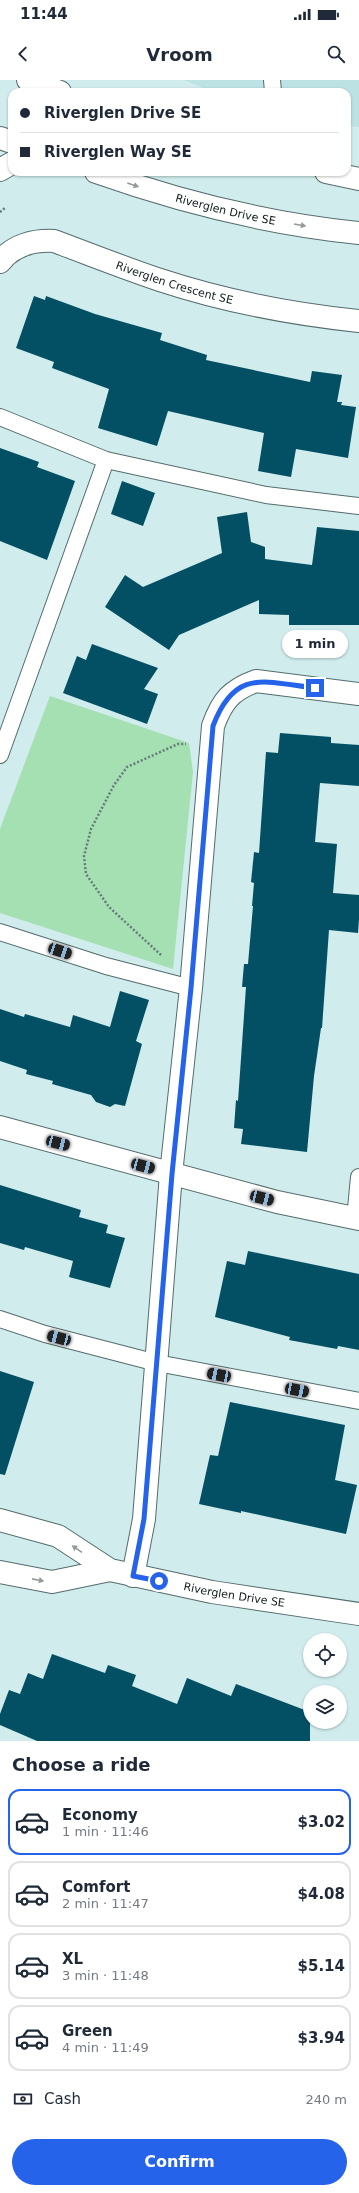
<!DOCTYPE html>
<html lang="en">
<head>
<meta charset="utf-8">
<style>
  body { margin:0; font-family:"DejaVu Sans",sans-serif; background:#f6f6f7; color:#1f2937; height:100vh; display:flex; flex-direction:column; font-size:15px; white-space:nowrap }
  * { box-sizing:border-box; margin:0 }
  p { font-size:13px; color:#747a83 }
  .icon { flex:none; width:22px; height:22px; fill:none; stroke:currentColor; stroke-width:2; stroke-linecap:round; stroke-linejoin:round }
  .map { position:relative; height:1661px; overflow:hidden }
  .drawer { display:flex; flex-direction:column; background:#fff; flex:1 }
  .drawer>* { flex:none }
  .hud { position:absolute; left:8px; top:8px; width:343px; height:88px; border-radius:12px; box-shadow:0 1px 3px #0004; display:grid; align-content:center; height:88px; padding:0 12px; background:#fff }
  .buttons { position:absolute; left:303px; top:1553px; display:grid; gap:8px }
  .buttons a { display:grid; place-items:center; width:44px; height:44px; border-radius:50%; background:#fff; box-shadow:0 1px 3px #0004; font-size:20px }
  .end { position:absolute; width:18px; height:18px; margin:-9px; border:5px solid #2563eb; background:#fff; box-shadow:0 0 0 2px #fff }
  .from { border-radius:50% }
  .bubble { position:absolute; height:28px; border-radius:14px; background:#fff; box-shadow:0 1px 3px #0004; font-size:13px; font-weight:700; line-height:28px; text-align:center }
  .car { position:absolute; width:12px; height:24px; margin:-12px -6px; border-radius:5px; box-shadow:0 0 3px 1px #0007; background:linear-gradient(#222 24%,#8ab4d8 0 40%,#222 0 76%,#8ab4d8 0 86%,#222 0) }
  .hud b { display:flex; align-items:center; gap:14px; height:38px; font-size:15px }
  .hud b+b { border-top:1px solid #e0e1e3 }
  .hud i { width:10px; height:10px; background:#1f2937 }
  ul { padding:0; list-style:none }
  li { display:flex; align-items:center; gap:12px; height:66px; margin:0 8px 6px; padding:0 4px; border:2px solid #e0e1e3; border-radius:12px }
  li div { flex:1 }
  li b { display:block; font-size:15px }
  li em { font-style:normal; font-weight:700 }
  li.active { border-color:#2563eb }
  li>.icon { width:36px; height:36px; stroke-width:1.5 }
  h2 { padding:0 12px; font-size:18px; line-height:48px }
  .pay { display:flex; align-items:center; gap:10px; height:44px; padding:0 12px; font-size:15px }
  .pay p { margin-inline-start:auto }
  .action { display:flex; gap:8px; margin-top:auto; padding:8px 12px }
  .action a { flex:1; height:46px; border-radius:24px; background:#2563eb; color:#fff; font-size:16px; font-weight:700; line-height:46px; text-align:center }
  .status { display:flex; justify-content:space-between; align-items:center; height:28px; padding:0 20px; background:#fff; direction:ltr }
  .status svg { height:11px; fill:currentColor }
  header { display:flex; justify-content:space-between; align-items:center; height:52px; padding:0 12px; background:#fff; font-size:18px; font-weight:700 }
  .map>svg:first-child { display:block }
  .built { fill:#bde2e3 }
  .green { fill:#a4e0b2 }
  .building { fill:#035064 }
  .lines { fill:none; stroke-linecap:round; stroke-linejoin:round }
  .lane-casing { stroke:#546c6d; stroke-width:18 }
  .street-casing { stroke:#546c6d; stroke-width:24 }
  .secondary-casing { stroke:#546c6d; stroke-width:24 }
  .path { stroke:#687a7a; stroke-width:2.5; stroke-dasharray:2 2; stroke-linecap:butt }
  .lane { stroke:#fff; stroke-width:16 }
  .street { stroke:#fff; stroke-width:22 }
  .secondary { stroke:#fff; stroke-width:22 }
  .oneway { fill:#939898 }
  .route { stroke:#2563eb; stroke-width:5 }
  .labels { text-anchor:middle; stroke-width:4; stroke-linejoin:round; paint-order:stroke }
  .street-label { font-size:11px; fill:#101a1b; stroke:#d0ecec }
</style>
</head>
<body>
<div class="status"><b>11:44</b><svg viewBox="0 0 49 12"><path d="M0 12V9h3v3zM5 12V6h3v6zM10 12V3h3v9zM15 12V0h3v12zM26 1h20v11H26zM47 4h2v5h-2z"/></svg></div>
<header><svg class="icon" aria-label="back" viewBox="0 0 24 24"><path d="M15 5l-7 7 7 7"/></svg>Vroom<svg class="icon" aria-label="search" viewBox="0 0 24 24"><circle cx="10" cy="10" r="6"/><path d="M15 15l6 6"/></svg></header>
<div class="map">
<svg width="359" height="1661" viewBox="0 0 359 1661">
  <rect width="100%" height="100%" fill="#d0ecec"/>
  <polygon class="built" points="184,0 359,0 359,47 347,46 347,12 214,12"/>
  <polygon class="green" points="50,616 189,663 193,692 173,889 0,833 0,749"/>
  <g class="building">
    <polygon points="34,216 45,220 46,216 95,234 162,253 160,260 207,275 206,280 310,302 312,291 342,295 337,322 342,322 341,325 356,327 348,378 296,369 291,397 258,391 264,353 168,331 157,366 98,348 109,309 52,288 54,282 16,268"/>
    <polygon points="0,368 39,382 37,387 75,401 47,480 0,461"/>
    <polygon points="122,401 155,413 143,446 111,434"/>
    <polygon points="247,432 251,462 265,467 265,479 312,485 317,447 359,451 359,545 289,545 289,535 259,534 259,520 179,555 169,570 105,527 125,495 143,507 222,473 217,437"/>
    <polygon points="92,564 158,588 144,609 158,614 147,644 63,613 77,576 86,580"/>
    <polygon points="280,653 331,657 331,663 359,665 359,706 320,703 315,762 337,764 333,813 359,815 359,839 358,853 329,850 322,948 321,948 314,996 307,1072 241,1064 243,1049 234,1048 236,1020 238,1021 246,907 242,907 244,884 248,884 253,826 252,826 254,803 251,802 254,772 259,773 266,672 278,673"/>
    <polygon points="120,911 149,920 136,961 142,964 125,1026 115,1024 110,1027 96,1022 91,1015 52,1004 53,1001 26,994 27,990 0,981 0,929 24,937 25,934 70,947 73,935 110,947"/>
    <polygon points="0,1105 81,1130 79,1137 108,1145 106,1153 125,1158 110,1208 69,1197 73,1181 25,1167 24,1170 0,1163"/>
    <polygon points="248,1171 359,1194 359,1270 338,1266 337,1269 289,1260 290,1257 215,1237 227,1181 245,1185"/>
    <polygon points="0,1291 34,1302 5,1395 0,1394"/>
    <polygon points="230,1322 345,1345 335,1400 357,1405 346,1454 241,1431 241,1433 199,1424 210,1375 218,1376"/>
    <polygon points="52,1574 105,1593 108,1585 136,1595 132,1606 177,1624 187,1598 231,1616 236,1604 310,1632 310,1661 37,1661 0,1645 0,1634 9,1610 20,1614 28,1593 43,1599"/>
  </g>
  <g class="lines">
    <g class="lane-casing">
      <g id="lane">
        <polyline points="272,0 273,12"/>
        <polyline points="0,337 106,380 266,415 359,426"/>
        <polyline points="0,675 106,380"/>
        <polyline points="0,852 106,886 191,908"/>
        <polyline points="355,1139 359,1097"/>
        <polyline points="0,1239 45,1254 157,1283 359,1321"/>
      </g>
    </g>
    <g class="street-casing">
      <g id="street">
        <path id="s1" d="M0,182C13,165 34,160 54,161C89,174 124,188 160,200C224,221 292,234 359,241"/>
        <polyline points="0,1047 277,1122 359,1139"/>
        <path d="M133,1496L144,1439L171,1094L191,908L213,646C222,621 231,610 256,601L359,614"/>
      </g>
    </g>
    <g class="secondary-casing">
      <g id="secondary">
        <polyline points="28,0 60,12"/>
        <polyline points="0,58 12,62"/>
        <polyline points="0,90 12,83"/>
        <path id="s2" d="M96,92C181,122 269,144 359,153"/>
        <polyline points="326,92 359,99"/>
        <path id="s3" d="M0,1440L58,1456L110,1490L212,1512L359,1534"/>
        <polyline points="0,1492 52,1502 110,1490"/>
      </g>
    </g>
    <g class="path">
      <polyline points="0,132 6,127"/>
      <polyline points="161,875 109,827 86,794 84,776 91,749 114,705 127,687 178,664 186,664"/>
    </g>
    <use href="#lane" class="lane"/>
    <use href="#street" class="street"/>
    <use href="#secondary" class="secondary"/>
  </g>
  <defs><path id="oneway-solid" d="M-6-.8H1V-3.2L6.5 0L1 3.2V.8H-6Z"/></defs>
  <g class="oneway">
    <use href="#oneway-solid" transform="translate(133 105) rotate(19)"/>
    <use href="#oneway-solid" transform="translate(300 145) rotate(10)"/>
    <use href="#oneway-solid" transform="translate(77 1469) rotate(-146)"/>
    <use href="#oneway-solid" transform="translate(38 1500) rotate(11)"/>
  </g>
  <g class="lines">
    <path class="route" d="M159,1501L133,1496L144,1439L172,1094L191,908L213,646C235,588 264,602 315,608"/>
  </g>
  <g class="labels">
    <g class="street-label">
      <text dy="4" stroke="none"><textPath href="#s2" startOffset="135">Riverglen Drive SE</textPath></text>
      <text dy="4" stroke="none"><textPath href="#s1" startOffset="188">Riverglen Crescent SE</textPath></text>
      <text dy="4" stroke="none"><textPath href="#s3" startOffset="249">Riverglen Drive SE</textPath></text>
    </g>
  </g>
</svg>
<div class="buttons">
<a><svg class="icon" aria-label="locate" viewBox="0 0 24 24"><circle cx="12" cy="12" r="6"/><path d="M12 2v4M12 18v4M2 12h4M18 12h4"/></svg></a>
<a><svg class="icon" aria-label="layers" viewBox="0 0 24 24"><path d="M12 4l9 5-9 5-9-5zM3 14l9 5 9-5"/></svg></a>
</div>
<i class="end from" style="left:159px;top:1501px"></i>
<i class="end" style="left:315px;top:608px"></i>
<div class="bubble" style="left:282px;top:550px;width:66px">1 min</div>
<i class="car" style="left:60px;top:871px;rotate:108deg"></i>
<i class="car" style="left:58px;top:1063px;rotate:105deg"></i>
<i class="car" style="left:143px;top:1086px;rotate:105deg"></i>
<i class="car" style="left:262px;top:1118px;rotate:104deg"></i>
<i class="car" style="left:59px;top:1258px;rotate:285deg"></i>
<i class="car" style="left:219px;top:1295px;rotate:281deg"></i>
<i class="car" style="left:297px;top:1310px;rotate:101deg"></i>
<div class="hud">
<b><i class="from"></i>Riverglen Drive SE</b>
<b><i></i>Riverglen Way SE</b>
</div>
</div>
<section class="drawer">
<h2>Choose a ride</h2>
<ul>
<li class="active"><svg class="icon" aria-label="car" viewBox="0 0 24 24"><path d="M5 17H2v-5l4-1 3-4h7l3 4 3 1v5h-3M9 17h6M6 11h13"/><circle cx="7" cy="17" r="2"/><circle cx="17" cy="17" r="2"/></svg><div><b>Economy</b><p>1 min · 11:46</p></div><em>$3.02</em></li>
<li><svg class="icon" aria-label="car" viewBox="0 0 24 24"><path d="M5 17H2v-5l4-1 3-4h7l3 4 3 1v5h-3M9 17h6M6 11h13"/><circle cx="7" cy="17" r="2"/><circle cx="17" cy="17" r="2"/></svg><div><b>Comfort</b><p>2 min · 11:47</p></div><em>$4.08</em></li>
<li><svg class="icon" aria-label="car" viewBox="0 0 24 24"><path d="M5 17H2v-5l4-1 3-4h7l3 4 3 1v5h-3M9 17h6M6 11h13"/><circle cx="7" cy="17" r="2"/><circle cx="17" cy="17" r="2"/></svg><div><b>XL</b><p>3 min · 11:48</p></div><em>$5.14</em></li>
<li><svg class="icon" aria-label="car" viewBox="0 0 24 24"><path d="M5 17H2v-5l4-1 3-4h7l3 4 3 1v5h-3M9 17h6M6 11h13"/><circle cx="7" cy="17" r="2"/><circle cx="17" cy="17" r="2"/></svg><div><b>Green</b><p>4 min · 11:49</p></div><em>$3.94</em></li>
</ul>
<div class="pay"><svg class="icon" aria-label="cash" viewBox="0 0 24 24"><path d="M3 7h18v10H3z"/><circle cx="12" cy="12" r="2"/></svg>Cash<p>240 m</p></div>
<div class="action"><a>Confirm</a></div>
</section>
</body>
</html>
